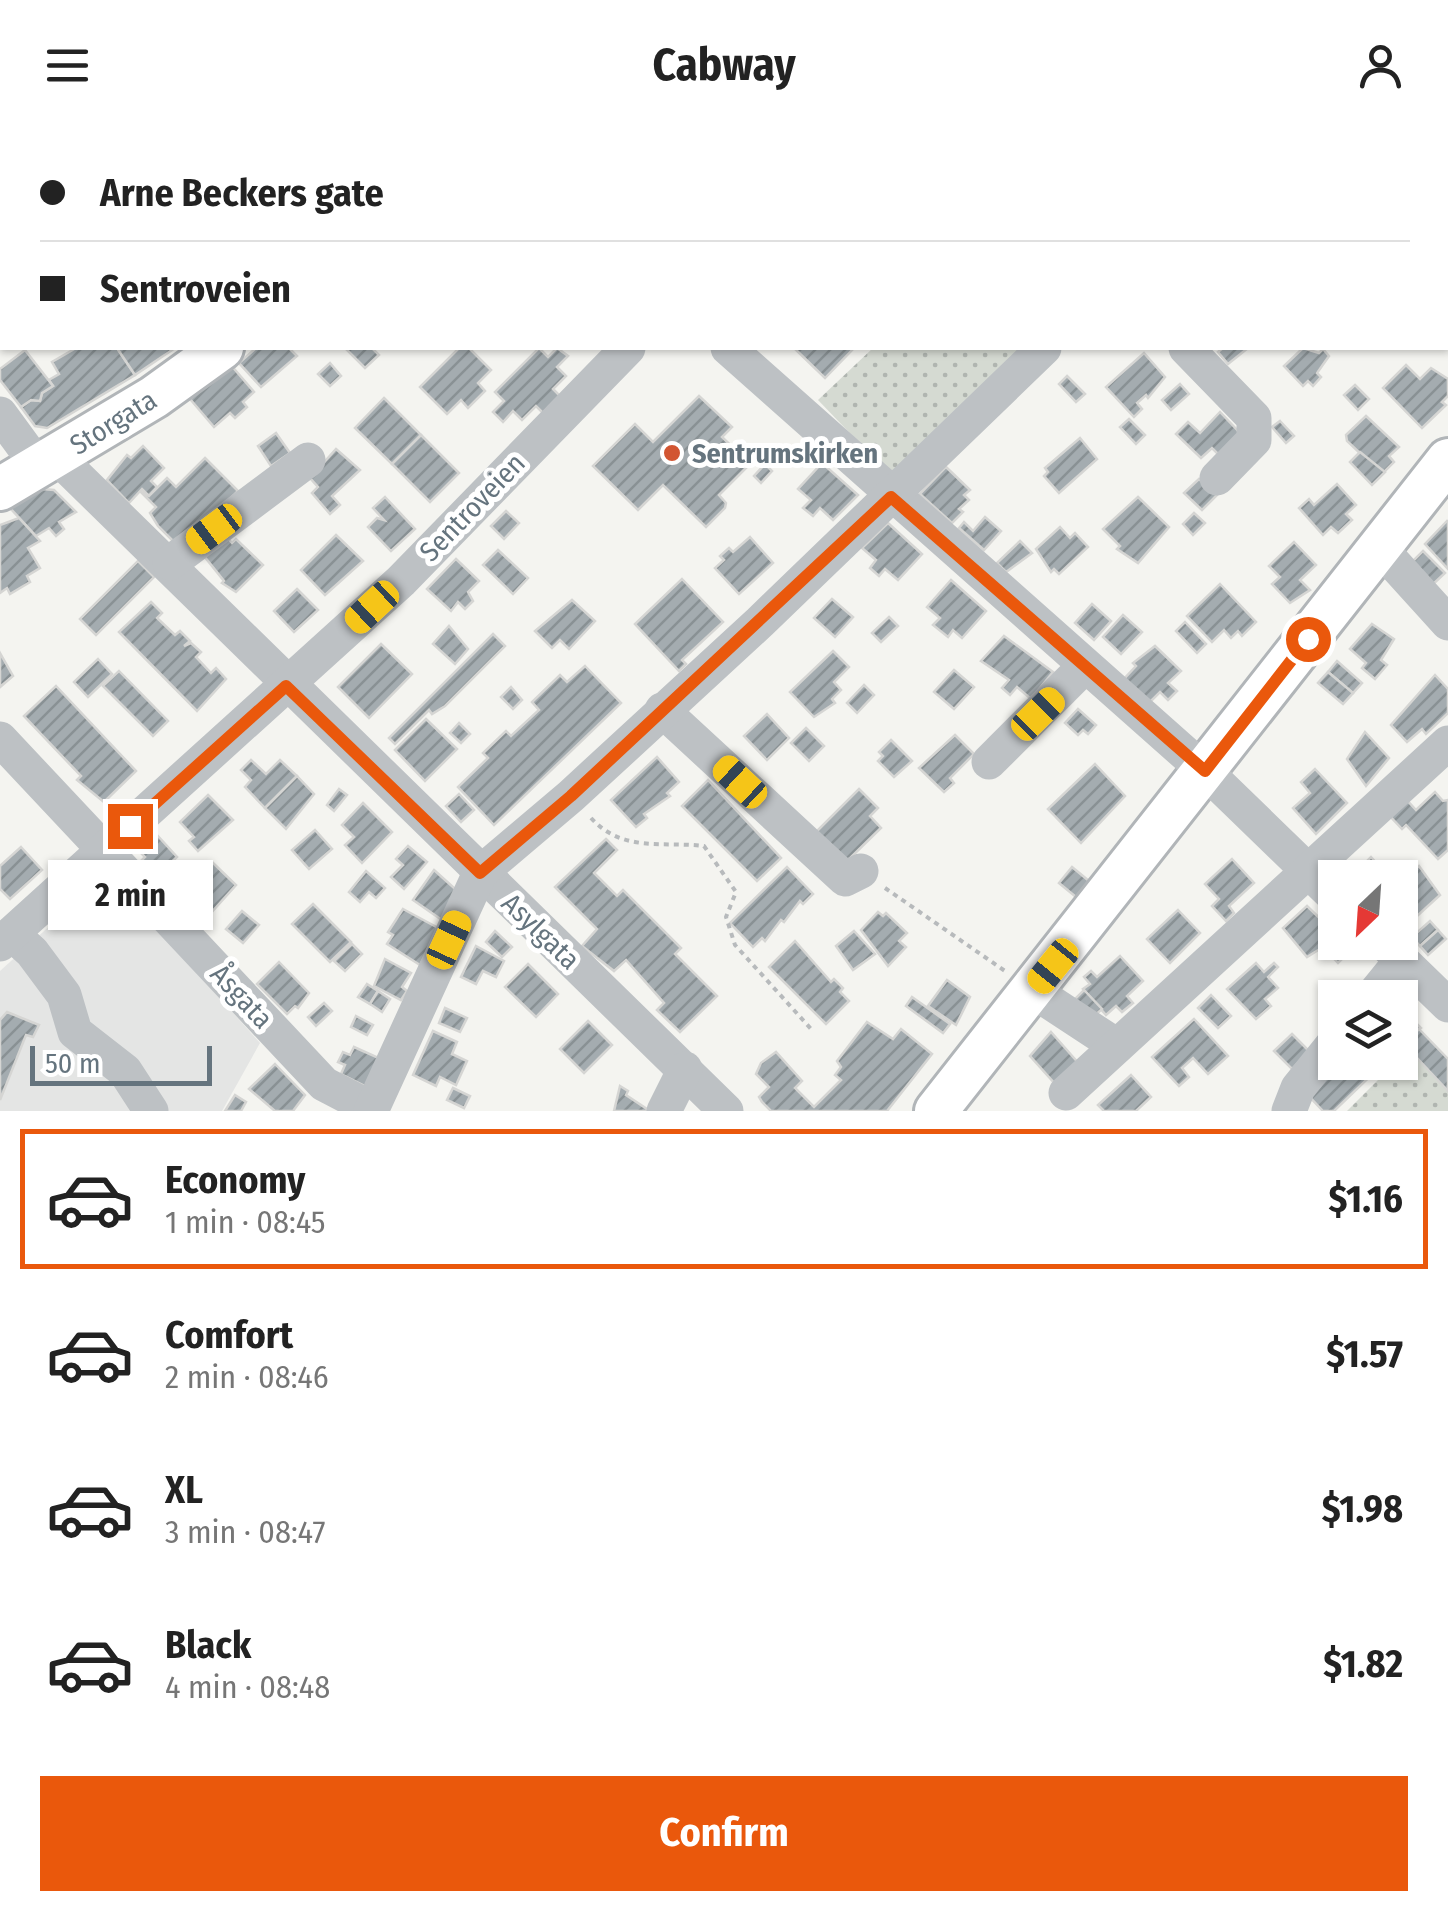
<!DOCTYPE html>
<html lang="en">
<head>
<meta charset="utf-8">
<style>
  body { margin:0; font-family:"Fira Sans Condensed",sans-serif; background:#f6f6f6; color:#222; height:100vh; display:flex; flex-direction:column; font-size:38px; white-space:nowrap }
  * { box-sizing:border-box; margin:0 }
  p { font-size:32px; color:#767676 }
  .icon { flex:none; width:55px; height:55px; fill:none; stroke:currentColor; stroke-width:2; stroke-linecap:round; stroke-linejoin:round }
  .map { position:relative; height:981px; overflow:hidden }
  .details { display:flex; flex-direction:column; background:#fff; flex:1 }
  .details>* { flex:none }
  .guide { position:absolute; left:0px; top:0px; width:1450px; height:220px; box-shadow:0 2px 8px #0004; display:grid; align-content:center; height:220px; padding:0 40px; background:#fff }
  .needle { width:65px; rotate:205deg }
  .controls { position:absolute; left:1318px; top:730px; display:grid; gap:20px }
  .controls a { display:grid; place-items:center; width:100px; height:100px; border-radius:0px; background:#fff; box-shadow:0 2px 8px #0004; font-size:50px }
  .scale { position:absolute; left:30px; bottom:25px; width:182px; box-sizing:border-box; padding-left:10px; border:5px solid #65747e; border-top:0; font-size:28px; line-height:35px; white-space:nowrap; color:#65747e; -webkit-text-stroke:8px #fff; paint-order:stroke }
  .end { position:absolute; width:45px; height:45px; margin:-22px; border:12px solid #ea580c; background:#fff; box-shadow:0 0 0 5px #fff }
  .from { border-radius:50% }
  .bubble { position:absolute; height:70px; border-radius:0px; background:#fff; box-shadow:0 2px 8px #0004; font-size:32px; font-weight:700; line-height:70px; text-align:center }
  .car { position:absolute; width:30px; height:60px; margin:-30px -15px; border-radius:12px; box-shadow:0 0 8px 2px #0007; background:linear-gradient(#f5c518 24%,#345 0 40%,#f5c518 0 76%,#345 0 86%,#f5c518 0) }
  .guide b { display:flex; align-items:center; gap:35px; height:95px; font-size:38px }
  .guide b+b { border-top:2px solid #e0e0e0 }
  .guide i { width:25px; height:25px; background:#222 }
  ul { padding:18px 0 0; list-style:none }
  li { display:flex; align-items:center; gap:30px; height:140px; margin:0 20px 15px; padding:0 20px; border:5px solid transparent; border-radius:0px }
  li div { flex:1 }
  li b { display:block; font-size:38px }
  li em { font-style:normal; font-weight:700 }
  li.current { border-color:#ea580c }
  li>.icon { width:90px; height:90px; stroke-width:1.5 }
  .action { display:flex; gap:20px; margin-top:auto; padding:20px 40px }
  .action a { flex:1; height:115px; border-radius:0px; background:#ea580c; color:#fff; font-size:40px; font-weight:700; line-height:115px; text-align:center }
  header { display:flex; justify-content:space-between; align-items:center; height:130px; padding:0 40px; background:#fff; font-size:45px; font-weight:700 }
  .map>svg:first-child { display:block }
  .built { fill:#e4e5e4 }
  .grass { fill:url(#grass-dots) }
  .building { fill:url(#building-hatch); stroke:#d5d5d3; stroke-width:2.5 }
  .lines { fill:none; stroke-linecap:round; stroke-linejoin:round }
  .major-casing { stroke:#b1b5b8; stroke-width:48 }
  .path { stroke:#b7babc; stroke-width:4; stroke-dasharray:5 5; stroke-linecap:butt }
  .minor { stroke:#bdc1c4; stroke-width:35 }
  .major { stroke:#fff; stroke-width:42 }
  .route { stroke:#ea580c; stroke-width:12 }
  .poi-dot { fill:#d25532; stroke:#fff; stroke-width:4 }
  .labels { text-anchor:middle; stroke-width:10; stroke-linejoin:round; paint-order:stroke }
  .street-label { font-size:28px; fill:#65747e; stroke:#fff }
  .poi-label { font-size:28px; font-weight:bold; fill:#65747e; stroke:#fff; text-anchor:start }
</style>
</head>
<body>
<header><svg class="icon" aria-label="menu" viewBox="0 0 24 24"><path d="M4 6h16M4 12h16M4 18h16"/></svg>Cabway<svg class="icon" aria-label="person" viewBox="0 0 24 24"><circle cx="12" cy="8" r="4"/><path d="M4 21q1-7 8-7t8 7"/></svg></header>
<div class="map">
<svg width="1448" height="981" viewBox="0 0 1448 981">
  <defs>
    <pattern id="grass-dots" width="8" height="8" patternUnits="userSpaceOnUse" patternTransform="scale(2.5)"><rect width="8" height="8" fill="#d5dad2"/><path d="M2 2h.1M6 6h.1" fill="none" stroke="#b0b5b0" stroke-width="1.8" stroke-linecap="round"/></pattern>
    <pattern id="building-hatch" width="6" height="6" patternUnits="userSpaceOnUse" patternTransform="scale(2.5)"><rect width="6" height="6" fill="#a4acb0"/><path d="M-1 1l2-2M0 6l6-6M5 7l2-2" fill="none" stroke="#899194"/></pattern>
  </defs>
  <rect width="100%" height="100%" fill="#f4f4f0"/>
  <polygon class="built" points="108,743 260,913 222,981 0,981 0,841"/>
  <g class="grass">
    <polygon points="873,218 1028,218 891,346 818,270"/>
    <polygon points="1409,918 1448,956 1448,981 1347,981 1395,933 1400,932"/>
  </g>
  <g class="building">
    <polygon points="686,0 771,0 773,2 689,2"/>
    <polygon points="967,0 1067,0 965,2"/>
    <polygon points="76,218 117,218 135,245 47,298 35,296 21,277 31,270 40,271 42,263 53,256 49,250 59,244 52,232"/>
    <polygon points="117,218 175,218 135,245"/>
    <polygon points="256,218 289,218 297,226 261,257 239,233"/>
    <polygon points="345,218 372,218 379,225 365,238"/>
    <polygon points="459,218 469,218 491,240 478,253 485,261 468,278 461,270 447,284 420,257"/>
    <polygon points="539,218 548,227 557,218 568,226 557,237 566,246 553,259 560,266 543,283 536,276 522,290 513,281 503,292 493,282 504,271 495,262"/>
    <polygon points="794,218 854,218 825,248"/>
    <polygon points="1223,218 1248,218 1228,234 1218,222"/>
    <polygon points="1303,218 1319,223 1323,219 1329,226 1317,243 1321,247 1313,256 1308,251 1303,256 1284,236"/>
    <polygon points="25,220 53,256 42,263 40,271 31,270 21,277 0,250 0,239"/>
    <polygon points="1144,223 1165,247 1148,268 1146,265 1137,273 1142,279 1134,287 1106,257"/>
    <polygon points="330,233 341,246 330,256 318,244"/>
    <polygon points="230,234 254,262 243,272 247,277 235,288 230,283 214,297 190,269"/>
    <polygon points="1406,235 1420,249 1431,238 1448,249 1448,266 1442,272 1446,275 1422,298 1383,258"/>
    <polygon points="1067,246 1085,264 1076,272 1059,254"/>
    <polygon points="1180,254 1189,264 1171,280 1162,270"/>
    <polygon points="1355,255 1369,269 1358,280 1344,265"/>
    <polygon points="699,266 732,297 722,307 750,334 719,365 726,373 725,378 706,397 663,355 638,380 593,336 635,294 653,312"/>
    <polygon points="384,268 421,305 392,334 355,298"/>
    <polygon points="1220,282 1240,303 1228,334 1212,318 1201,328 1176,304 1188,292 1200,303"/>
    <polygon points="1366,286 1399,317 1389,326 1394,332 1382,344 1347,311 1346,305"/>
    <polygon points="1129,289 1145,305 1136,314 1120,297"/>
    <polygon points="1280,291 1294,306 1286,313 1272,297"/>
    <polygon points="276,303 290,323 271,336 258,316"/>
    <polygon points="421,305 459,343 430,372 392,334"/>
    <polygon points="1080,308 1097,329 1059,363 1044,346 1048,342 1045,338"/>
    <polygon points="773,315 781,323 771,333 763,325"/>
    <polygon points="143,316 164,338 151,351 157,357 149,366 142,359 129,373 107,350 127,325 131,328"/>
    <polygon points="336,319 360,340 332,366 340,375 330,384 312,363 318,357 310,348"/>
    <polygon points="1360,322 1385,342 1372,355 1350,332"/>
    <polygon points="205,328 238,361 180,418 158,396 150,383 156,377 140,361 149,366 167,348 176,357"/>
    <polygon points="822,333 858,365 833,390 820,378 813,386 803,378 811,370 798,359"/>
    <polygon points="765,334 772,341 761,353 754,346"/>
    <polygon points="946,337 970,360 964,365 969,370 959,379 963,382 952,393 920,364"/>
    <polygon points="1199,349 1217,365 1202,380 1184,363"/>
    <polygon points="1337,354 1356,375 1346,384 1352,390 1338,403 1331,397 1323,405 1299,378 1309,369 1314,375"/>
    <polygon points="42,359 54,360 76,382 59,392 64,399 56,406 49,398 36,406 10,378"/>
    <polygon points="385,367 415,399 391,421 368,397 377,388 384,390 373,378"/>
    <polygon points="1138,367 1169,397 1138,433 1117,419 1120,416 1103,399"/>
    <polygon points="506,381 519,393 504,409 491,396"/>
    <polygon points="1194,383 1205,393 1193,405 1183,394"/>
    <polygon points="985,387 1001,401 984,420 959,398 964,392 973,401"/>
    <polygon points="19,388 40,411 28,418 40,438 27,446 30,452 10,464 7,458 0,463 0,395"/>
    <polygon points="1447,391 1448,392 1448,439 1425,414"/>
    <polygon points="888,393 922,424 898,450 885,439 879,446 870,438 876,430 862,418"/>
    <polygon points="1060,397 1070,408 1075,403 1088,417 1059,444 1054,439 1051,442 1036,419"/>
    <polygon points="225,405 232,413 236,409 263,435 236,462 222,453 224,451 204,426"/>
    <polygon points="336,405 363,431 325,465 301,440"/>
    <polygon points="750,407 773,433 739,464 715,438 724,430 720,426 729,418 733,422"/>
    <polygon points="1020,411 1032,423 1006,442 997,433"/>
    <polygon points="1294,412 1316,435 1300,450 1310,460 1290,473 1272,454 1280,447 1269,436"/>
    <polygon points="498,420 528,448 513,464 483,435"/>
    <polygon points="1423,421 1445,443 1430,457 1409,435"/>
    <polygon points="456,429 479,451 468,462 473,471 465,479 458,472 451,481 427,459"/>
    <polygon points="138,431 154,447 96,505 80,489"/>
    <polygon points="682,449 723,492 682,530 686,534 679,541 635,494"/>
    <polygon points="951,450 986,481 962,508 953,500 948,507 933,495 940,488 927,477"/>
    <polygon points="1220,454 1256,492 1242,506 1238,501 1231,508 1224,500 1212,512 1187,486"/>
    <polygon points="297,459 318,480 294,502 274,481"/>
    <polygon points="832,469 853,487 835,507 814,488"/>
    <polygon points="572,470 595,491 569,519 560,510 552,518 535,501"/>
    <polygon points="151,472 162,483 157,488 175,505 180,501 190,511 184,516 191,513 201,522 196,527 211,543 216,538 226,549 197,581 119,502"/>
    <polygon points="1092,474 1111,491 1094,510 1075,493"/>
    <polygon points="1123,485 1142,502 1121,524 1103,507"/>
    <polygon points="889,487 898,496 881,512 872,503"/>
    <polygon points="1185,492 1206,514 1197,523 1176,501"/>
    <polygon points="1372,494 1394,509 1381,530 1387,535 1375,549 1362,538 1366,533 1350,519"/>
    <polygon points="449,496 468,519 455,534 433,514"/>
    <polygon points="493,504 505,516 445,576 432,584 429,580 395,614 389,608"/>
    <polygon points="1004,506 1053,542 1031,569 1017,557 1010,565 1002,558 1009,550 981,531"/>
    <polygon points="381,514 412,544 369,588 338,557"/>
    <polygon points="1155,516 1181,541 1168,553 1177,561 1168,570 1160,562 1148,574 1123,550 1136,536 1133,533"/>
    <polygon points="833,521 849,537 834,552 841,560 832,569 835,573 814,587 790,562"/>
    <polygon points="0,523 13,546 0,557"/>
    <polygon points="98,529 112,544 88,567 74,552"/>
    <polygon points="1337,531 1362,553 1353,563 1328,542"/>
    <polygon points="585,536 621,573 494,695 458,657 488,628 483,623 506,601 511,606 539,580 532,572 560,545 567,552"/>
    <polygon points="954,540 974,557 954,579 934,562"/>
    <polygon points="119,541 168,591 153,606 103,556"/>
    <polygon points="1328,542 1353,563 1343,574 1318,553"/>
    <polygon points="1435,545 1448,559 1448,583 1426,604 1422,599 1407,612 1391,595"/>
    <polygon points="864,555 874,565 857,583 847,573"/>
    <polygon points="56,556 136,641 104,672 77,650 81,646 24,586"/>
    <polygon points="511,557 522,570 513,579 501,567"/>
    <polygon points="1078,579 1096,595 1088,604 1083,600 1078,605 1065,593"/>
    <polygon points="767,584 789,608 767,630 744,606"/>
    <polygon points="426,589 457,619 425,651 395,620"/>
    <polygon points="459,593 470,604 461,613 450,603"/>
    <polygon points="806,598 824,616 809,631 791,613"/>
    <polygon points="1365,602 1389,628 1366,656 1347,629"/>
    <polygon points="955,605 974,624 950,648 954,653 944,662 919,638"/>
    <polygon points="891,610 912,631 894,647 878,631 883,626 879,622"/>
    <polygon points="657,627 679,652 667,663 670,666 644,684 647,688 636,697 611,670"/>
    <polygon points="251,630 266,644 280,630 297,646 265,678 245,657 251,650 241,640"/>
    <polygon points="1095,634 1125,666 1081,713 1048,679"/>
    <polygon points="1315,639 1347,673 1316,704 1293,678 1310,663 1301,652"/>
    <polygon points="297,646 314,664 286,699 265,678"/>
    <polygon points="708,650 781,728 757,751 682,676"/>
    <polygon points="339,659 347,665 334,681 327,675"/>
    <polygon points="859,659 878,678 870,686 881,698 843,735 813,705"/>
    <polygon points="1435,662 1443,671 1448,670 1448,720 1438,729 1406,695 1402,699 1387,683 1404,667 1416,680"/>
    <polygon points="459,664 474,680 461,692 446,676"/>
    <polygon points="208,665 233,690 198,721 189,711 194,707 180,692"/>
    <polygon points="363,673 392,702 362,733 345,715 354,707 342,695"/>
    <polygon points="315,700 332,719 309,739 292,720"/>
    <polygon points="157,705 177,727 153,750 138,734 145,727 140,722"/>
    <polygon points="606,709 617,720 594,743 617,766 623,760 681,818 675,824 717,866 680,902 657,880 664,873 626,830 614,841 582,816 597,799 555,757"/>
    <polygon points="408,716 427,732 404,759 391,747 403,735 396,729"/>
    <polygon points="21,717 42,740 10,769 0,759 0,736"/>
    <polygon points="1371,727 1390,748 1350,748"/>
    <polygon points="1232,729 1254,753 1229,776 1234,783 1226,791 1212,776 1219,769 1205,754"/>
    <polygon points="212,732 236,755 210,784 185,762"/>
    <polygon points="1419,736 1440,765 1416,787 1400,770 1400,750"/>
    <polygon points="787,737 813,764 803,774 800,771 784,792 781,790 765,811 762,808 753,817 730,793"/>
    <polygon points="1072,737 1089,751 1076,767 1059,753"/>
    <polygon points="434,740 463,766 442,790 413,770"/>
    <polygon points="366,741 385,758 376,768 369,762 360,772 349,762"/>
    <polygon points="313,774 351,812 330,832 292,794"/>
    <polygon points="1307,776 1334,802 1335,812 1349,822 1338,833 1323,817 1307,827 1283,798"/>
    <polygon points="403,779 440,799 420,835 387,814 393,805 388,802"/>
    <polygon points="1178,780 1200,803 1170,833 1147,809"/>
    <polygon points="242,781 259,795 243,813 226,799"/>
    <polygon points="878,782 883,786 886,783 907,803 899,811 906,817 888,836 861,800"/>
    <polygon points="1430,791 1438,800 1420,816 1412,807"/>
    <polygon points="1438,800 1446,809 1428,825 1420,816"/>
    <polygon points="495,801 512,817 502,827 486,812"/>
    <polygon points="854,801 875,824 853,840 836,816"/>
    <polygon points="795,811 831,852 834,849 843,858 840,862 849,871 826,894 769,837"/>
    <polygon points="352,814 362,824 345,841 334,831"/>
    <polygon points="476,816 504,831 496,847 483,841 476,854 461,847"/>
    <polygon points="1120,826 1143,851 1127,866 1133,873 1122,882 1116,876 1106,885 1083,859 1090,854 1084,847 1091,841 1097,847"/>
    <polygon points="385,829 411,843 402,857 407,861 401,870 374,856"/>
    <polygon points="279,832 309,863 298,878 295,876 287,884 257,854"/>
    <polygon points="1256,833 1264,842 1274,833 1278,837 1268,847 1278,858 1265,869 1271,876 1256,889 1227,859"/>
    <polygon points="528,834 558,864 536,887 505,857"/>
    <polygon points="947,850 970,867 956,895 928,876"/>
    <polygon points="367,854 378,861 370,874 358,867"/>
    <polygon points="1084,860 1102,879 1092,888 1075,869"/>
    <polygon points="378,861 390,869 382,882 370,874"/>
    <polygon points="1211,865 1231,886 1218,898 1198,878"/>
    <polygon points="912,867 950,894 943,903 906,876"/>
    <polygon points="324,873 332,881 316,896 308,887"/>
    <polygon points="1400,877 1421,898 1400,918"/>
    <polygon points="445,878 467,888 460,902 439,893"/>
    <polygon points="7,882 39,895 33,907 26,905 0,970 0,890"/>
    <polygon points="356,886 373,895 367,905 351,897"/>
    <polygon points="1194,889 1228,926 1208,944 1193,928 1182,938 1189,947 1179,956 1152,927"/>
    <polygon points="588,891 612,915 584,943 560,919"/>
    <polygon points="867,892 893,909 901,899 932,924 887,981 771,981 762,972 759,967 769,957 756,944 761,933 776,922 802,951 795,958 814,977 841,950 835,945 841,937 837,931"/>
    <polygon points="1419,899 1448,929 1448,961 1404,914"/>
    <polygon points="433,901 457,912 452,924 467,931 456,955 440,947 436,956 413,945"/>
    <polygon points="1051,902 1081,936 1057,956 1030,926"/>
    <polygon points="1292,904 1309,921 1292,939 1274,921"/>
    <polygon points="354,917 381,929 367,957 341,944 345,935 338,932 343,922 350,925"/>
    <polygon points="1335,932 1385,932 1334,981 1323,981 1305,962"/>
    <polygon points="275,934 305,965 293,981 275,981 249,959"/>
    <polygon points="1131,945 1151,967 1136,981 1104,981 1098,975"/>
    <polygon points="620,956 628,961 626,965 650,981 614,981"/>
    <polygon points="453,958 470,966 464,978 447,970"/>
    <polygon points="235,965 246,972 241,981 225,981"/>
  </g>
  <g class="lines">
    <g class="major-casing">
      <g id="major">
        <polyline points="1146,0 1148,2"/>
        <polyline points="449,2 451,0"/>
        <polyline points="0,359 154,267 222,218"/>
        <polyline points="936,981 1448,330"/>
      </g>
    </g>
    <g class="path">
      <path d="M591,688C623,723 662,711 704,716L736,762L726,787L735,815L812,900"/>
      <polyline points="885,758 1005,841"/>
    </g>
    <g class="minor">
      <polyline points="145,0 147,2"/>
      <polyline points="309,0 312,2"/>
      <polyline points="492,0 494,2"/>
      <polyline points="92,2 95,0"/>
      <polyline points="842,2 844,0"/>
      <polyline points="1292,2 1295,0"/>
      <polyline points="0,72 2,70"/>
      <polyline points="728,218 1205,641 1335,767"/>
      <polyline points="1186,218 1254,288 1254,310 1217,348"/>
      <polyline points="0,284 38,336"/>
      <polyline points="56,326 726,981"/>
      <polyline points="1380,418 1448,493"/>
      <polyline points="170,433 308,330"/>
      <polyline points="662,580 845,749 861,741"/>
      <polyline points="0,609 324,954 372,979"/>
      <polyline points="989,632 1085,536"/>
      <polyline points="12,804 32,822 64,865 75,902 125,941 151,981"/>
      <polyline points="1383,812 1448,875"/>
      <polyline points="0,814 401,451 628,218"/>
      <polyline points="1033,861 1117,916"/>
      <polyline points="1371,868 1401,831"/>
      <polyline points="1066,963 1448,613"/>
      <polyline points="371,981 480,743 571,666 760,492 1044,218"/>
      <polyline points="664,981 685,939"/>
      <polyline points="1289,981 1298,958 1335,912"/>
    </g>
    <use href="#major" class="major"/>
  </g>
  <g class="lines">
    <polyline class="route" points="130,696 286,556 480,743 571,666 891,367 1205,641 1308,509"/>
  </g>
  <circle class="poi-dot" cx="672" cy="323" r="10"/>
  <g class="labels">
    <g class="street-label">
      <text transform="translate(113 292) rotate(-32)" y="10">Storgata</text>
      <text transform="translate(472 377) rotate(-46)" y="10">Sentroveien</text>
      <text transform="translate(541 801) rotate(44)" y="10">Asylgata</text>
      <text transform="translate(242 866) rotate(47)" y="10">Åsgata</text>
    </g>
    <g class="poi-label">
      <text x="692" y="333">Sentrumskirken</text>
    </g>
  </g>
</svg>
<div class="controls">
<a><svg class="needle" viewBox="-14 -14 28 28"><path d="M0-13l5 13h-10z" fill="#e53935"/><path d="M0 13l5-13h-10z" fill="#767676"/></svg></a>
<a><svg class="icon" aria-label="layers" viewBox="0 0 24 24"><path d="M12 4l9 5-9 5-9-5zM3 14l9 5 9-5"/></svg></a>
</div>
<div class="scale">50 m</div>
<i class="end from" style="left:1308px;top:509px"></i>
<i class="end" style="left:130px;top:696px"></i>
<div class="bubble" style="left:48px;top:730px;width:165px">2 min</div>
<i class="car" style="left:214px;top:399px;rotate:233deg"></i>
<i class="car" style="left:372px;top:477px;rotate:227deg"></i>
<i class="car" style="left:1038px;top:584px;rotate:45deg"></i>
<i class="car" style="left:740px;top:652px;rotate:313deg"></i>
<i class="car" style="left:449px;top:810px;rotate:25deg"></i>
<i class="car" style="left:1053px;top:836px;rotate:219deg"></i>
<div class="guide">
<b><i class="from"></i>Arne Beckers gate</b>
<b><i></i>Sentroveien</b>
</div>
</div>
<section class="details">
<ul>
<li class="current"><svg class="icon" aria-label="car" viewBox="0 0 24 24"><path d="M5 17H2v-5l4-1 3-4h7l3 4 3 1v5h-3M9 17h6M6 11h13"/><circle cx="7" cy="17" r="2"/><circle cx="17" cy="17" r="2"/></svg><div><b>Economy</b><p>1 min · 08:45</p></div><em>$1.16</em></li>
<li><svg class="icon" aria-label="car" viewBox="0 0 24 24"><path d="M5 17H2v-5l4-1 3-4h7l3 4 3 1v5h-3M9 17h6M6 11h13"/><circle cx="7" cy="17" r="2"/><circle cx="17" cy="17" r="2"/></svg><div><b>Comfort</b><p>2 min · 08:46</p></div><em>$1.57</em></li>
<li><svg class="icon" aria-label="car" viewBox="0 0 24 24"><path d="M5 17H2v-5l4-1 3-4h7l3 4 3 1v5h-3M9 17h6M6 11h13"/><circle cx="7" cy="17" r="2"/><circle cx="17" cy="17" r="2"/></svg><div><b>XL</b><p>3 min · 08:47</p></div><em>$1.98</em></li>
<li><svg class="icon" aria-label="car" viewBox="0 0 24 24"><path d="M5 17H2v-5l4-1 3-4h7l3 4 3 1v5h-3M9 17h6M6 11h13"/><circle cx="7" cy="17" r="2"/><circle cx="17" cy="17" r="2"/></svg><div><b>Black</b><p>4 min · 08:48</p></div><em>$1.82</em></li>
</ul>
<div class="action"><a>Confirm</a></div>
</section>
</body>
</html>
